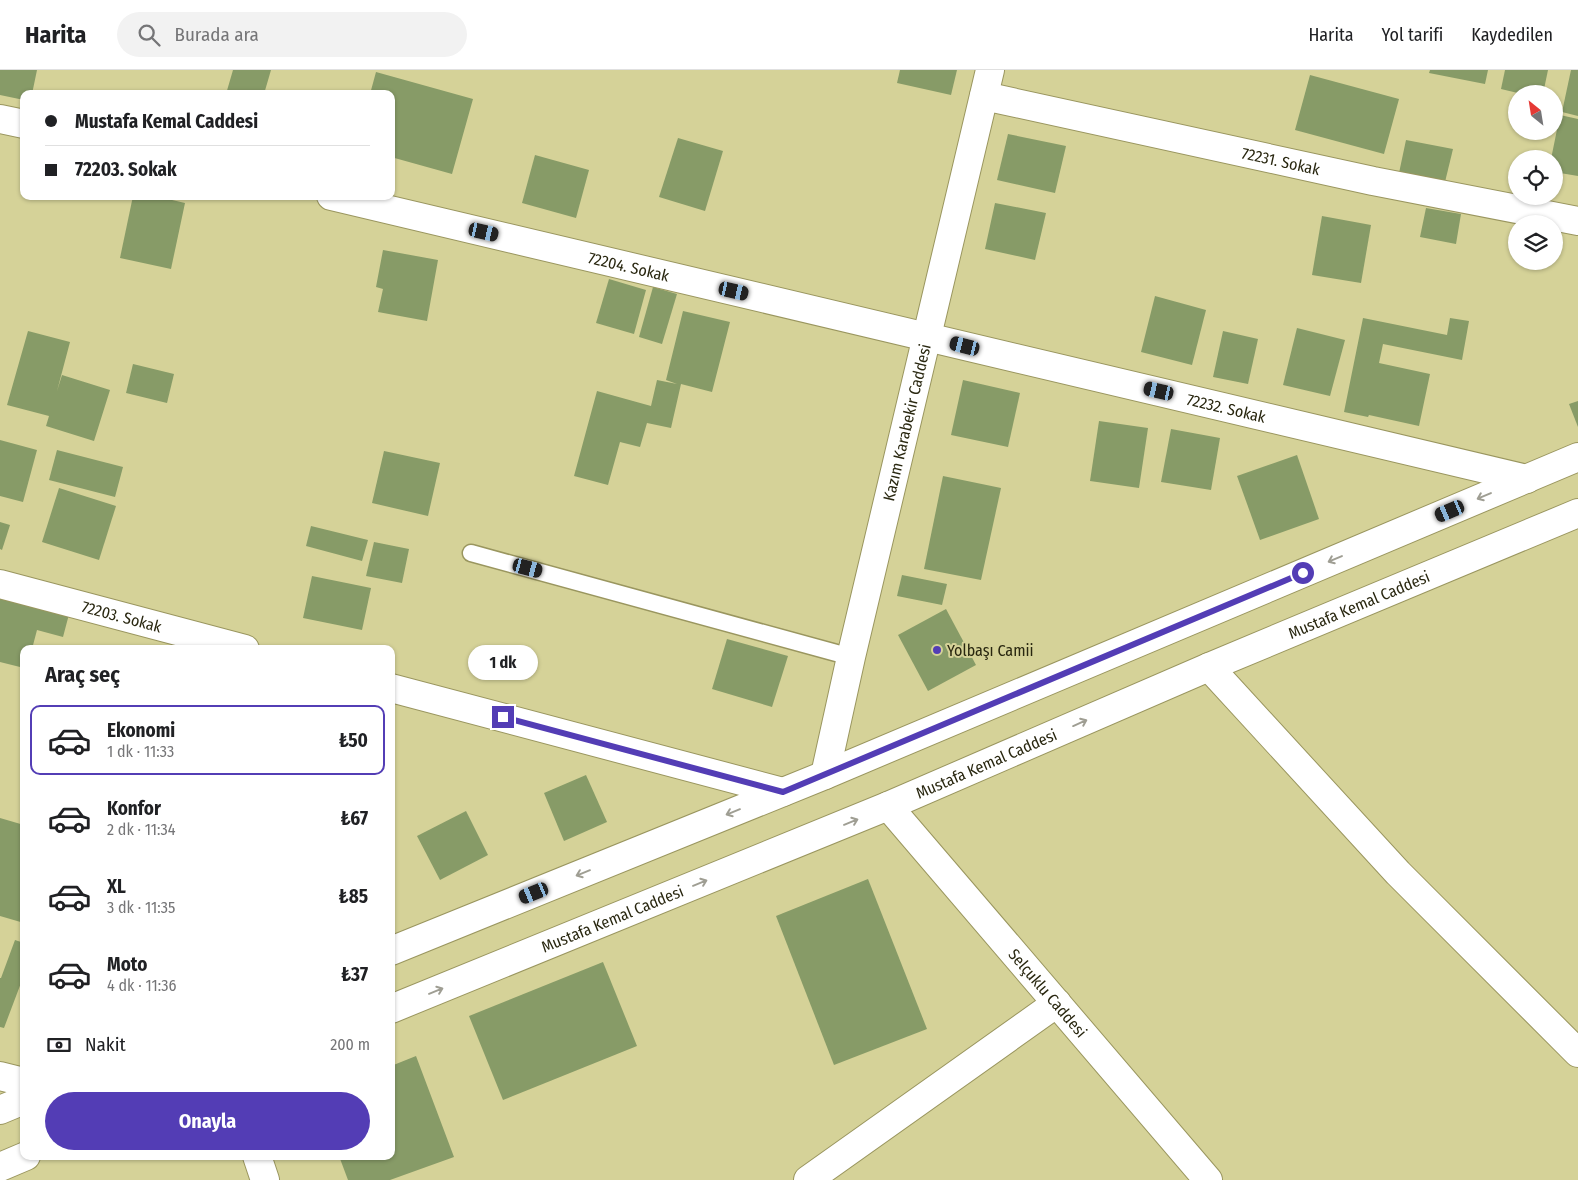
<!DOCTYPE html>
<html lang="tr">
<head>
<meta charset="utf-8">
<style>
  body { margin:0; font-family:"Fira Sans Condensed",sans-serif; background:#f2f2f2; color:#202124; height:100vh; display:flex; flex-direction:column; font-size:19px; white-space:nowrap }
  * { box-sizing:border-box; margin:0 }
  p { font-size:16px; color:#757577 }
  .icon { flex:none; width:28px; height:28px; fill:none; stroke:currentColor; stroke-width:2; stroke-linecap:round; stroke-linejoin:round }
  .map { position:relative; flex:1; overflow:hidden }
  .side { position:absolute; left:20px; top:575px; width:375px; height:515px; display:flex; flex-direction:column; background:#fff; border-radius:10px; box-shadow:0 1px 4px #0004 }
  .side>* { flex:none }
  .top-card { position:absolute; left:20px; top:20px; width:375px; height:110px; border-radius:10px; box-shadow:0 1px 4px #0004; display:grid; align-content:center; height:110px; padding:0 25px; background:#fff }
  .needle { width:32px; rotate:330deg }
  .fabs { position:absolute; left:1508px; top:15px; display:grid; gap:10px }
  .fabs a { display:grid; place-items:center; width:55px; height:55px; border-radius:50%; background:#fff; box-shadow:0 1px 4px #0004; font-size:25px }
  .end { position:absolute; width:22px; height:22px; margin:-11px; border:6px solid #533db5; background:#fff; box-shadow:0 0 0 2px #fff }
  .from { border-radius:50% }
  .bubble { position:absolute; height:35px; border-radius:18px; background:#fff; box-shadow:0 1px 4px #0004; font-size:16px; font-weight:700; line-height:35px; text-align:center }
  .car { position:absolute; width:15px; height:30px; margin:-15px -8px; border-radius:6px; box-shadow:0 0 4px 1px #0007; background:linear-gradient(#222 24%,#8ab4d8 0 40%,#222 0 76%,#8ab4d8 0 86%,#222 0) }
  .top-card b { display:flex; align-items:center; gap:18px; height:48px; font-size:19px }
  .top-card b+b { border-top:1px solid #e0e0e0 }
  .top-card i { width:12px; height:12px; background:#202124 }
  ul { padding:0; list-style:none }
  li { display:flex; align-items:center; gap:15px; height:70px; margin:0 10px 8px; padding:0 15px; border:2px solid transparent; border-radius:10px }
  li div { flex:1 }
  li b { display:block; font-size:19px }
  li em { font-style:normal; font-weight:700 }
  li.active { border-color:#533db5 }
  li>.icon { width:45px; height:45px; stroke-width:1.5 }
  h2 { padding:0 25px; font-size:22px; line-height:60px }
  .pay { display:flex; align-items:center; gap:12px; height:55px; padding:0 25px; font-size:19px }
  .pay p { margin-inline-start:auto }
  .action { display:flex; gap:10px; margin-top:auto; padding:10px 25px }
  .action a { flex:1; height:58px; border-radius:30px; background:#533db5; color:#fff; font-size:20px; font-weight:700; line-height:58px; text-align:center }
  header { display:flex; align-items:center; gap:30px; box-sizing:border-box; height:70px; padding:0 25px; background:#fff; border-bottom:1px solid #e0e0e0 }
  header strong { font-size:24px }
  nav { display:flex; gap:28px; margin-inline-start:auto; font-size:18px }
  .search { width:350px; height:45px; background:#f2f2f2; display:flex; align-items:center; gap:12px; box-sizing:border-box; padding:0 18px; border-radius:28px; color:#757577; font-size:19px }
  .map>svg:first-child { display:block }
  .building { fill:#879b67 }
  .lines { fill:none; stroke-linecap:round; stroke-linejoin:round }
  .service-casing { stroke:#9a965f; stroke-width:19 }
  .minor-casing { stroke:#9a965f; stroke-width:30 }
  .tertiary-casing { stroke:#9a965f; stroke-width:30 }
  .secondary-casing { stroke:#9a965f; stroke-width:30 }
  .service { stroke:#fff; stroke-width:16 }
  .minor { stroke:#fff; stroke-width:28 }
  .tertiary { stroke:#fff; stroke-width:28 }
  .secondary { stroke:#fff; stroke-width:28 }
  .oneway { stroke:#9f9e93 }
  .route { stroke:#533db5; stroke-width:6 }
  .poi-dot { fill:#533db5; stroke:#d5d298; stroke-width:2 }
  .labels { text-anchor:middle; stroke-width:4; stroke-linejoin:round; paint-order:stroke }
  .street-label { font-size:16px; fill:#292710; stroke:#d5d298 }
  .poi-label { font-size:16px; fill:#292710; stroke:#d5d298; text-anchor:start }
</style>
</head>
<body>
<header>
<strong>Harita</strong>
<div class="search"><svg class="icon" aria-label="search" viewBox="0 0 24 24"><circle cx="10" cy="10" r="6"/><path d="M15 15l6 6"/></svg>Burada ara</div>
<nav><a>Harita</a><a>Yol tarifi</a><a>Kaydedilen</a></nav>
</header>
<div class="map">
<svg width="1578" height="1110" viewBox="0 0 1578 1110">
  <rect width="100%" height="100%" fill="#d5d298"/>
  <g class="building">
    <polygon points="0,0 37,0 32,24 24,24 24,30 0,25"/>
    <polygon points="233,0 271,0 264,24 226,24"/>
    <polygon points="900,0 957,0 951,25 897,13"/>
    <polygon points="1430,0 1488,0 1485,14 1429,3"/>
    <polygon points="1505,0 1548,0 1543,24 1522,24 1501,19"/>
    <polygon points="1571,0 1578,0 1578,46 1562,42"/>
    <polygon points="376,2 473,29 452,104 391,87 391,24 370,24"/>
    <polygon points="1310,5 1399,29 1384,84 1295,60"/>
    <polygon points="1560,45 1578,49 1578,106 1554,102 1554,89 1551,89"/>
    <polygon points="1008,64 1066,76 1055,123 997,110"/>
    <polygon points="678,68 723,81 705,141 659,127"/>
    <polygon points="1406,70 1453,79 1445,112 1399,103"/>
    <polygon points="535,85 589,100 576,148 522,133"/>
    <polygon points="133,126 155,126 185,133 171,199 120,188"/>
    <polygon points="995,133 1046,143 1035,190 985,179"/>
    <polygon points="1426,138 1461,144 1456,174 1420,167"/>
    <polygon points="1322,146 1371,155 1361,213 1312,205"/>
    <polygon points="383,180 438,190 427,251 378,242 383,219 376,217"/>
    <polygon points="609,209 646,220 634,264 596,253"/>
    <polygon points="653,217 677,224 662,274 639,267"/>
    <polygon points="1155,226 1206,240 1192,295 1141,282"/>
    <polygon points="683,241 730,252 712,322 681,314 671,358 647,353 649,346 640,377 620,372 608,415 574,406 597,321 651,336 657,310 677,314 666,310"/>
    <polygon points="1363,248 1447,265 1450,248 1469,251 1462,290 1383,274 1379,293 1430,304 1419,356 1369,345 1368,347 1344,342"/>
    <polygon points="1297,258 1345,270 1330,326 1283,315"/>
    <polygon points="28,261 70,272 57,321 62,305 110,320 94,371 46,356 49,346 7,335"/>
    <polygon points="1223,261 1258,269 1248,314 1213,307"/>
    <polygon points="133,294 174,304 167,333 126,323"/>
    <polygon points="963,310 1020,323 1008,377 951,365"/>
    <polygon points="1578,331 1578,357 1569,334"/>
    <polygon points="1099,351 1148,358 1139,418 1090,411"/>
    <polygon points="1171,359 1220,368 1211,420 1161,412"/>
    <polygon points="0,370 37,380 23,432 0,426"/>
    <polygon points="57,380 123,397 115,427 49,410"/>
    <polygon points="384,381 440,393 428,446 372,433"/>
    <polygon points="1297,385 1319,449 1260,470 1237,406"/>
    <polygon points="943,406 1001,418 981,510 924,499"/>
    <polygon points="59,418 116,436 99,490 42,472"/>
    <polygon points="0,452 10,455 2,480 0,479"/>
    <polygon points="311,456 368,470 362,491 306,476"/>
    <polygon points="374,472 409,479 402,513 366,506"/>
    <polygon points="902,505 947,514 942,535 897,526"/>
    <polygon points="312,506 371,518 362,560 303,548"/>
    <polygon points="4,515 72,533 63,567 37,560 32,579 24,579 24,598 0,592 0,529"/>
    <polygon points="946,539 976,595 928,621 898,565"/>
    <polygon points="727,569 788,586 772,637 712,619"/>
    <polygon points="586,705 607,752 564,771 544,723"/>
    <polygon points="466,741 488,785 440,810 417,766"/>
    <polygon points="0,748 24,755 24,853 0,846"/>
    <polygon points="868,809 927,959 834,995 776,846"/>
    <polygon points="15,870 24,873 24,905 4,958 0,957 0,908 1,908"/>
    <polygon points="603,892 637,976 503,1030 469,946"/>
    <polygon points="416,986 454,1087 390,1110 348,1110 339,1086 391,1086 391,996"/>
  </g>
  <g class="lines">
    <g class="service-casing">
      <polyline id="service" points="471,483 851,587"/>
    </g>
    <g class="minor-casing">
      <g id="minor">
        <path id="s1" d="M984,26L1373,111L1578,151"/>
        <polyline points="0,49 24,54"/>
        <path id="s2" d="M331,126L1527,409"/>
        <path id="s3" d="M0,514L245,579"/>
        <polyline points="1209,597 1398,803 1578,983"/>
        <polyline points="391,618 783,722"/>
        <polyline points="0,1006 24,1012"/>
        <polyline points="257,1086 265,1110"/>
        <polyline points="808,1110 1057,933"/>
      </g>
    </g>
    <g class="tertiary-casing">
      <g id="tertiary">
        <path id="s4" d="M825,705L851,587L990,0"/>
        <path id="s5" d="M888,736L1208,1110"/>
      </g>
    </g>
    <g class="secondary-casing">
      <g id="secondary">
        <polyline points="391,881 825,705 1578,387"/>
        <path id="s6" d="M391,939L888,736L1209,597L1578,443"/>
        <polyline points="0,1040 24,1030"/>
        <polyline points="0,1097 26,1086"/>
      </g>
    </g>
    <use href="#service" class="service"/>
    <use href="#minor" class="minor"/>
    <use href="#tertiary" class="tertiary"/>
    <use href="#secondary" class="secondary"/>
  </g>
  <defs><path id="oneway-shaft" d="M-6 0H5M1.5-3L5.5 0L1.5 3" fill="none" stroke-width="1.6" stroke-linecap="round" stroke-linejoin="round" transform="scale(1.25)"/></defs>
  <g class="oneway">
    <use href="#oneway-shaft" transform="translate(1484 426) rotate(157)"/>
    <use href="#oneway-shaft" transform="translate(1335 489) rotate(157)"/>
    <use href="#oneway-shaft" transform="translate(1080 653) rotate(-24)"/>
    <use href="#oneway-shaft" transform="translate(733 742) rotate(158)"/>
    <use href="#oneway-shaft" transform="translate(851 752) rotate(-22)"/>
    <use href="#oneway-shaft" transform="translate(583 803) rotate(158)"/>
    <use href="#oneway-shaft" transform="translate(700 813) rotate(-22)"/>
    <use href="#oneway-shaft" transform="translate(436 921) rotate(-22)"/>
  </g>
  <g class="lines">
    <polyline class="route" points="503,647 783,722 1303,503"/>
  </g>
  <circle class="poi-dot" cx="937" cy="580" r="5"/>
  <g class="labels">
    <g class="street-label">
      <text dy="6" stroke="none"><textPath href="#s1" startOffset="304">72231. Sokak</textPath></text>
      <text dy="6" stroke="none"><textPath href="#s2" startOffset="306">72204. Sokak</textPath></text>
      <text dy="6" stroke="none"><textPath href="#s2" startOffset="920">72232. Sokak</textPath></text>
      <text dy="6" stroke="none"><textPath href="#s4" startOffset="362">Kazım Karabekir Caddesi</textPath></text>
      <text dy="6" stroke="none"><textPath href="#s6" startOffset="1049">Mustafa Kemal Caddesi</textPath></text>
      <text dy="6" stroke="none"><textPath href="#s3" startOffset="126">72203. Sokak</textPath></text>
      <text dy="6" stroke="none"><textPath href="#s6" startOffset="644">Mustafa Kemal Caddesi</textPath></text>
      <text dy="6" stroke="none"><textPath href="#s6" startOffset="239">Mustafa Kemal Caddesi</textPath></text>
      <text dy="6" stroke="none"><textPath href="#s5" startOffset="246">Selçuklu Caddesi</textPath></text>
    </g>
    <g class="poi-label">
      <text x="947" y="586">Yolbaşı Camii</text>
    </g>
  </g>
</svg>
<div class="fabs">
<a><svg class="needle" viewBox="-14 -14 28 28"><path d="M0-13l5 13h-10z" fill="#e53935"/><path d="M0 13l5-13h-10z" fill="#757577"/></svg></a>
<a><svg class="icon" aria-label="locate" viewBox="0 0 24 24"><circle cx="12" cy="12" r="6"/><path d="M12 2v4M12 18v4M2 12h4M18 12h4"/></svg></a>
<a><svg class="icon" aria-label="layers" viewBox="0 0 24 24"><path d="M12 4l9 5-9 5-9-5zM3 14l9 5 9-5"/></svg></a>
</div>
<i class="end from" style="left:1303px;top:503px"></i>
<i class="end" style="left:503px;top:647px"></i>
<div class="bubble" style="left:468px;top:575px;width:70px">1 dk</div>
<i class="car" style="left:484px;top:162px;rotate:103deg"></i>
<i class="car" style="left:734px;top:221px;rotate:103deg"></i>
<i class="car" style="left:965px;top:276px;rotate:284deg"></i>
<i class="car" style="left:1159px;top:321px;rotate:283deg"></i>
<i class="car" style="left:1450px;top:441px;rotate:247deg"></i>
<i class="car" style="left:528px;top:498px;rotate:105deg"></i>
<i class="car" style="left:534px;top:823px;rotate:248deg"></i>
<div class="top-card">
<b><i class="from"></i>Mustafa Kemal Caddesi</b>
<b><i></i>72203. Sokak</b>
</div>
<section class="side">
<h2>Araç seç</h2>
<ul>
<li class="active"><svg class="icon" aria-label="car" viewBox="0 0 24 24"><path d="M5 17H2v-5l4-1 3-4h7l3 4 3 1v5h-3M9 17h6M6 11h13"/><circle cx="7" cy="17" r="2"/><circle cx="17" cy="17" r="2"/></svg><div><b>Ekonomi</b><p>1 dk · 11:33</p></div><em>₺50</em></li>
<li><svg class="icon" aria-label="car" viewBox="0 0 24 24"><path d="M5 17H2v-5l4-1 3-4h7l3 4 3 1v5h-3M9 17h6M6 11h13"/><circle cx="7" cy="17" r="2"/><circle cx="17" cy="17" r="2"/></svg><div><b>Konfor</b><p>2 dk · 11:34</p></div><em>₺67</em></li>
<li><svg class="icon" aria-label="car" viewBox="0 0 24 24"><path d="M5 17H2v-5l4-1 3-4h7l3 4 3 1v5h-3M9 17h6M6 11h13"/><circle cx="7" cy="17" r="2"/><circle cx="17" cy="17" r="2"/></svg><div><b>XL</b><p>3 dk · 11:35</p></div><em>₺85</em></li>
<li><svg class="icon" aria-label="car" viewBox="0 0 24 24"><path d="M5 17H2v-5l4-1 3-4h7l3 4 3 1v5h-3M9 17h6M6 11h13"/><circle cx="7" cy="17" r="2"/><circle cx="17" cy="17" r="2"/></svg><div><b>Moto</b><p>4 dk · 11:36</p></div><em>₺37</em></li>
</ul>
<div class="pay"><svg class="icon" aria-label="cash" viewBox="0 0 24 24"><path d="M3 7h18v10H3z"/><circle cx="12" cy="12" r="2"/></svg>Nakit<p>200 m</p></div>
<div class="action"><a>Onayla</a></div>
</section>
</div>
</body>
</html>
